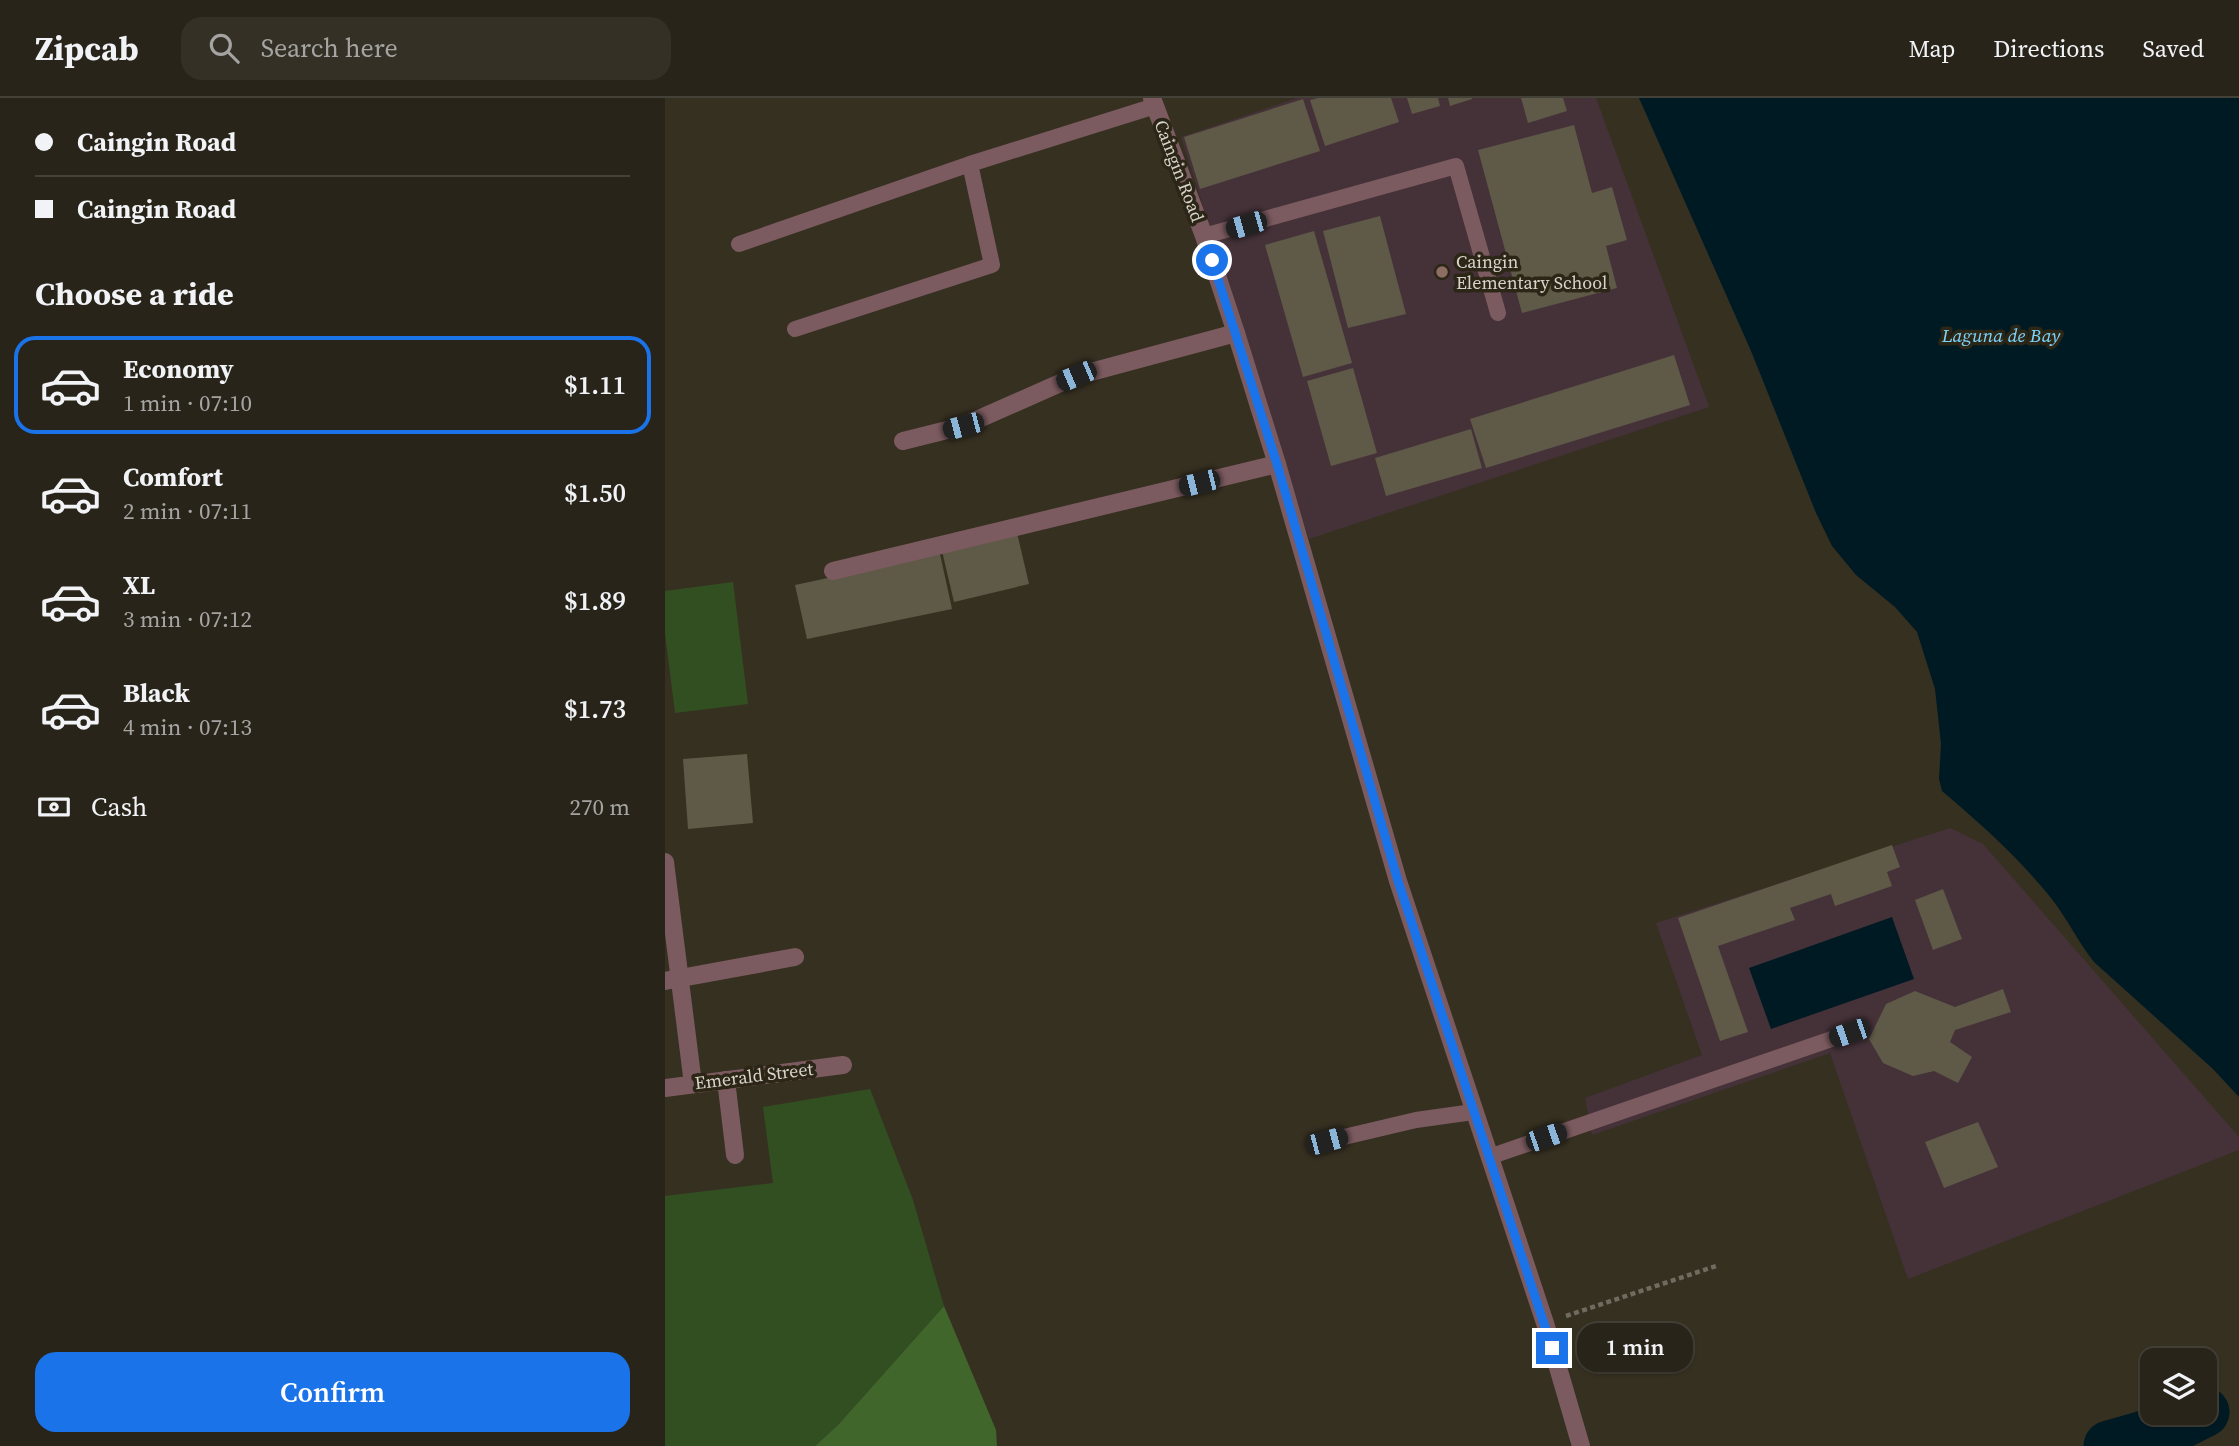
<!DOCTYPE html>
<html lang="en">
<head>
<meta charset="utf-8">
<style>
  body { margin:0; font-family:"Source Serif 4",serif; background:#343026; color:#f1f3f6; height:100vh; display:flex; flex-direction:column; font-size:26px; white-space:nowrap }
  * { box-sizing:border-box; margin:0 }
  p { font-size:23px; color:#a5a4a2 }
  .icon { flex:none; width:38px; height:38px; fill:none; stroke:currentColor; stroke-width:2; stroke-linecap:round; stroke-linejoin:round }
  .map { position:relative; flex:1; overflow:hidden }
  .side { display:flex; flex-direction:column; background:#282419; width:665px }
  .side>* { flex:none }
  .top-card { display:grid; align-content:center; height:154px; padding:0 35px; background:#282419 }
  .buttons { position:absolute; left:1475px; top:1250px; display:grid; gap:14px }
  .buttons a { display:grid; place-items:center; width:77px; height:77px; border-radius:14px; background:#282419; box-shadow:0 2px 5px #0004,0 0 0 2px #444138; font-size:35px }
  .end { position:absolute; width:32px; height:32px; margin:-16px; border:9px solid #1a73e8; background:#fff; box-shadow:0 0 0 4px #fff }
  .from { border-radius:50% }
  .bubble { position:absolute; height:49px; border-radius:21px; background:#282419; box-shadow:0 2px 5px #0004,0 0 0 2px #444138; font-size:23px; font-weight:600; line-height:49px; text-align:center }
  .car { position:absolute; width:21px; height:42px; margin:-21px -10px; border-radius:9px; box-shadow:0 0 5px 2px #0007; background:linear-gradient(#222 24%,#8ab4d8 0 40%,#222 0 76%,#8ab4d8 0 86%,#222 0) }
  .top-card b { display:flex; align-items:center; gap:24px; height:66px; font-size:26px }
  .top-card b+b { border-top:2px solid #444138 }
  .top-card i { width:18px; height:18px; background:#f1f3f6 }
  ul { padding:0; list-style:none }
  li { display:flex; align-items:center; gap:21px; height:98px; margin:0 14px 10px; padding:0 21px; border:4px solid transparent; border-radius:21px }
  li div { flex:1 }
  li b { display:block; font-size:26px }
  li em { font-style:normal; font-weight:600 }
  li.on { border-color:#1a73e8 }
  li>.icon { width:63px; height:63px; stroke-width:1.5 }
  h2 { padding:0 35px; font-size:32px; line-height:84px }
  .pay { display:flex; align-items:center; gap:18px; height:77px; padding:0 35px; font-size:26px }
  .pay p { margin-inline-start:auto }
  .button { display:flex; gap:14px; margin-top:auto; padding:14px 35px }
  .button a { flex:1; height:80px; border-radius:21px; background:#1a73e8; color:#fff; font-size:28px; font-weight:600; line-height:80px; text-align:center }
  header { display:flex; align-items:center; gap:42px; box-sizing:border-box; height:98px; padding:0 35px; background:#282419; border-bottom:2px solid #444138 }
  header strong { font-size:33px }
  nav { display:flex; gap:38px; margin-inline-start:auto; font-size:24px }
  .search { width:490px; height:63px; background:#343026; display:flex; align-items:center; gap:18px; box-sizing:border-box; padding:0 24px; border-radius:21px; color:#a5a4a2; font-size:26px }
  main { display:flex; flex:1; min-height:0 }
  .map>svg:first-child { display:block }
  .education { fill:#453239 }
  .green { fill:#324f22 }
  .forest { fill:#40662c }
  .water { fill:#001a24 }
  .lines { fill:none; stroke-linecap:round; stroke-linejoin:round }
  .river { stroke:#001a24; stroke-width:51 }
  .building { fill:#5f5948 }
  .path { stroke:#706b5e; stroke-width:4.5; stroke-dasharray:5 3.5; stroke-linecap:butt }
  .service { stroke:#7c5b60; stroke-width:16 }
  .minor { stroke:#7c5b60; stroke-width:18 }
  .tertiary { stroke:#7c5b60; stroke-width:18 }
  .route { stroke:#1a73e8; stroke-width:9 }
  .education-dot { fill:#8d6e63; stroke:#2c2617; stroke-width:2.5 }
  .labels { text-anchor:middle; stroke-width:7; stroke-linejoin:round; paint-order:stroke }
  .street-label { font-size:18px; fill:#d8d4cb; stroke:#2c2617 }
  .poi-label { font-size:18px; fill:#d8d4cb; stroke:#2c2617; text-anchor:start }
  .water-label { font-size:19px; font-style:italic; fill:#7ad4fb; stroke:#2c2617 }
</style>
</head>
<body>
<header>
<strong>Zipcab</strong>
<div class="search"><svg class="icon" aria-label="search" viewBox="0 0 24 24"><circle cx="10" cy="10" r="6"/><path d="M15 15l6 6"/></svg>Search here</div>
<nav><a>Map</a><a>Directions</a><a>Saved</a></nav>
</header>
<main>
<section class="side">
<div class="top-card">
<b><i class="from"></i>Caingin Road</b>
<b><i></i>Caingin Road</b>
</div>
<h2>Choose a ride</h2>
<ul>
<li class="on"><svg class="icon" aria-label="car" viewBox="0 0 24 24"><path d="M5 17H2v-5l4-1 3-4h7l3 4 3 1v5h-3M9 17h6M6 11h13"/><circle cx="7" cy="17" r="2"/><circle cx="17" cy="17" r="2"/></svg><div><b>Economy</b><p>1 min · 07:10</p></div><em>$1.11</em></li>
<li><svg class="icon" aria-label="car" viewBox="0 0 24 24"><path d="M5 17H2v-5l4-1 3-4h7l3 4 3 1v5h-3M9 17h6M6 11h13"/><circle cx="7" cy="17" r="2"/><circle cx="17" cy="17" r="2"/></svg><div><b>Comfort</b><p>2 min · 07:11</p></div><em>$1.50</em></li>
<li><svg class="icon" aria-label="car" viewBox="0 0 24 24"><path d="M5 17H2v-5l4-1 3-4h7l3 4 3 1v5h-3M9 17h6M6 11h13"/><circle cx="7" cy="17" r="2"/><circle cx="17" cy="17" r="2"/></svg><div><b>XL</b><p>3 min · 07:12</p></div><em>$1.89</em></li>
<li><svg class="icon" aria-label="car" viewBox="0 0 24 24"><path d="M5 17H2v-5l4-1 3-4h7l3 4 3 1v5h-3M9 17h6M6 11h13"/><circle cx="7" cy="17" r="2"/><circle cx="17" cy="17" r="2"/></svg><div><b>Black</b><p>4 min · 07:13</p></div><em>$1.73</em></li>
</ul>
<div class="pay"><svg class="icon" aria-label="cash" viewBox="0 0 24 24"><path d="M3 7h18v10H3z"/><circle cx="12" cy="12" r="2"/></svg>Cash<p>270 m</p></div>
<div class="button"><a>Confirm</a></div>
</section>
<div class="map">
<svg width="1574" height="1348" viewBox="0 0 1574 1348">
  <rect width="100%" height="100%" fill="#363021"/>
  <g class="education">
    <polygon points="632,0 931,0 1044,309 644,441 516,39"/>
    <polygon points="1285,730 1318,746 1574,1039 1574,1052 1243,1181 1165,955 927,1037 920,1000 1037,957 991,825"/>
  </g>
  <g class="green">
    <polygon points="68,484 83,606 10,615 0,535 0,493"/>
    <polygon points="205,991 248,1102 279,1208 173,1327 150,1348 0,1348 0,1098 108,1085 98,1009"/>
  </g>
  <polygon class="forest" points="279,1208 331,1332 332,1348 150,1348 173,1327"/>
  <g class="water">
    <path d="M974,0H1574V999L1548,971L1429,864C1413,844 1402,820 1386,800C1354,760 1316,726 1277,693L1274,681L1276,646L1270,591L1252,534L1230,509L1191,477L1167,448L1151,415L1086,253Z"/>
    <polygon points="1227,819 1249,881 1106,931 1084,870"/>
  </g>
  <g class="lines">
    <polyline class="river" points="1444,1348 1507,1330 1539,1314"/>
  </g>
  <g class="building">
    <polygon points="653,0 726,0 734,24 660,48 645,2"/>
    <polygon points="742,0 773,0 775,8 747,16"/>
    <polygon points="783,0 807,0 807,1 785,8"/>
    <polygon points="856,0 898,0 902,13 863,25"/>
    <polygon points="638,1 655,53 535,91 519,39"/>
    <polygon points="909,27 927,95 947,89 962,142 941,148 952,190 857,215 813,52"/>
    <polygon points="715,118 741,216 683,230 658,133"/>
    <polygon points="649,133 687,265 638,279 600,147"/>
    <polygon points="1009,257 1025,307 821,370 805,321"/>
    <polygon points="688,270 712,355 666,368 642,283"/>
    <polygon points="806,331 817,370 721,398 710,360"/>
    <polygon points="352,435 364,486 289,504 277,453"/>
    <polygon points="275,456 287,511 142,541 130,487"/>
    <polygon points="82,656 88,725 23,731 18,661"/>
    <polygon points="1227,747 1235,769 1222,774 1227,788 1170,808 1166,796 1125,810 1130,822 1053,848 1083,934 1055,943 1013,820"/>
    <polygon points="1278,791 1297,841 1268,852 1250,802"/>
    <polygon points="1338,891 1346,914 1290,932 1285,944 1307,959 1293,985 1269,973 1248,978 1218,965 1204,941 1221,906 1250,893 1290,909"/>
    <polygon points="1313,1024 1333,1069 1279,1090 1260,1044"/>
  </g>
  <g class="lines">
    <polyline class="path" points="901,1218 1051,1168"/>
    <g class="service">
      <polyline points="539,138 791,68 833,215"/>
      <polyline points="74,146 305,66 490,8"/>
      <polyline points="130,231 327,167 305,66"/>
      <polyline points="662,1043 751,1022 808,1014"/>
      <polyline points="824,1059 1184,935"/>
    </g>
    <g class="minor">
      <polyline points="238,343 298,328 411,278 571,235"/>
      <polyline points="168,473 612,366"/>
      <polyline points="0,764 28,986"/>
      <polyline points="0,883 130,859"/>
      <polyline points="61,982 70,1057"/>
      <polyline points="0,990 178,967"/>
    </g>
    <polyline class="tertiary" points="487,0 539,138 571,235 612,366 733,783 880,1225 916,1348"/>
  </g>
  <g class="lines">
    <polyline class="route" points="547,162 612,366 733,783 887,1250"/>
  </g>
  <circle class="education-dot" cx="777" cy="174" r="7"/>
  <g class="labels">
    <g class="street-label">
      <text transform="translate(514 73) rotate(69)" y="6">Caingin Road</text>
      <text transform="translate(89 978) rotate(-7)" y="6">Emerald Street</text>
    </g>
    <g class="poi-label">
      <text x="791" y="170">Caingin<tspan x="791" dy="21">Elementary School</tspan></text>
    </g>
    <g class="water-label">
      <text x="1336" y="244">Laguna de Bay</text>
    </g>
  </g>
</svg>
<div class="buttons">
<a><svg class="icon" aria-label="layers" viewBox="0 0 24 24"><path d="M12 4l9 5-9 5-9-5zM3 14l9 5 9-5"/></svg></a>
</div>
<i class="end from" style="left:547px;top:162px"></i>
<i class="end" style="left:887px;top:1250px"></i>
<div class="bubble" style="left:912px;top:1225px;width:116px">1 min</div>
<i class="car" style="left:581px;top:127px;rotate:254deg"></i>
<i class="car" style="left:411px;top:278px;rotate:247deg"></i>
<i class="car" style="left:298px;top:328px;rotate:255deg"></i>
<i class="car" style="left:534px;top:385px;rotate:256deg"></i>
<i class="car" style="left:1184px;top:935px;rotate:251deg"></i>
<i class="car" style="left:881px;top:1039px;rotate:71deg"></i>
<i class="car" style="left:662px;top:1043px;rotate:75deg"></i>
</div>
</main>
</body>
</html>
